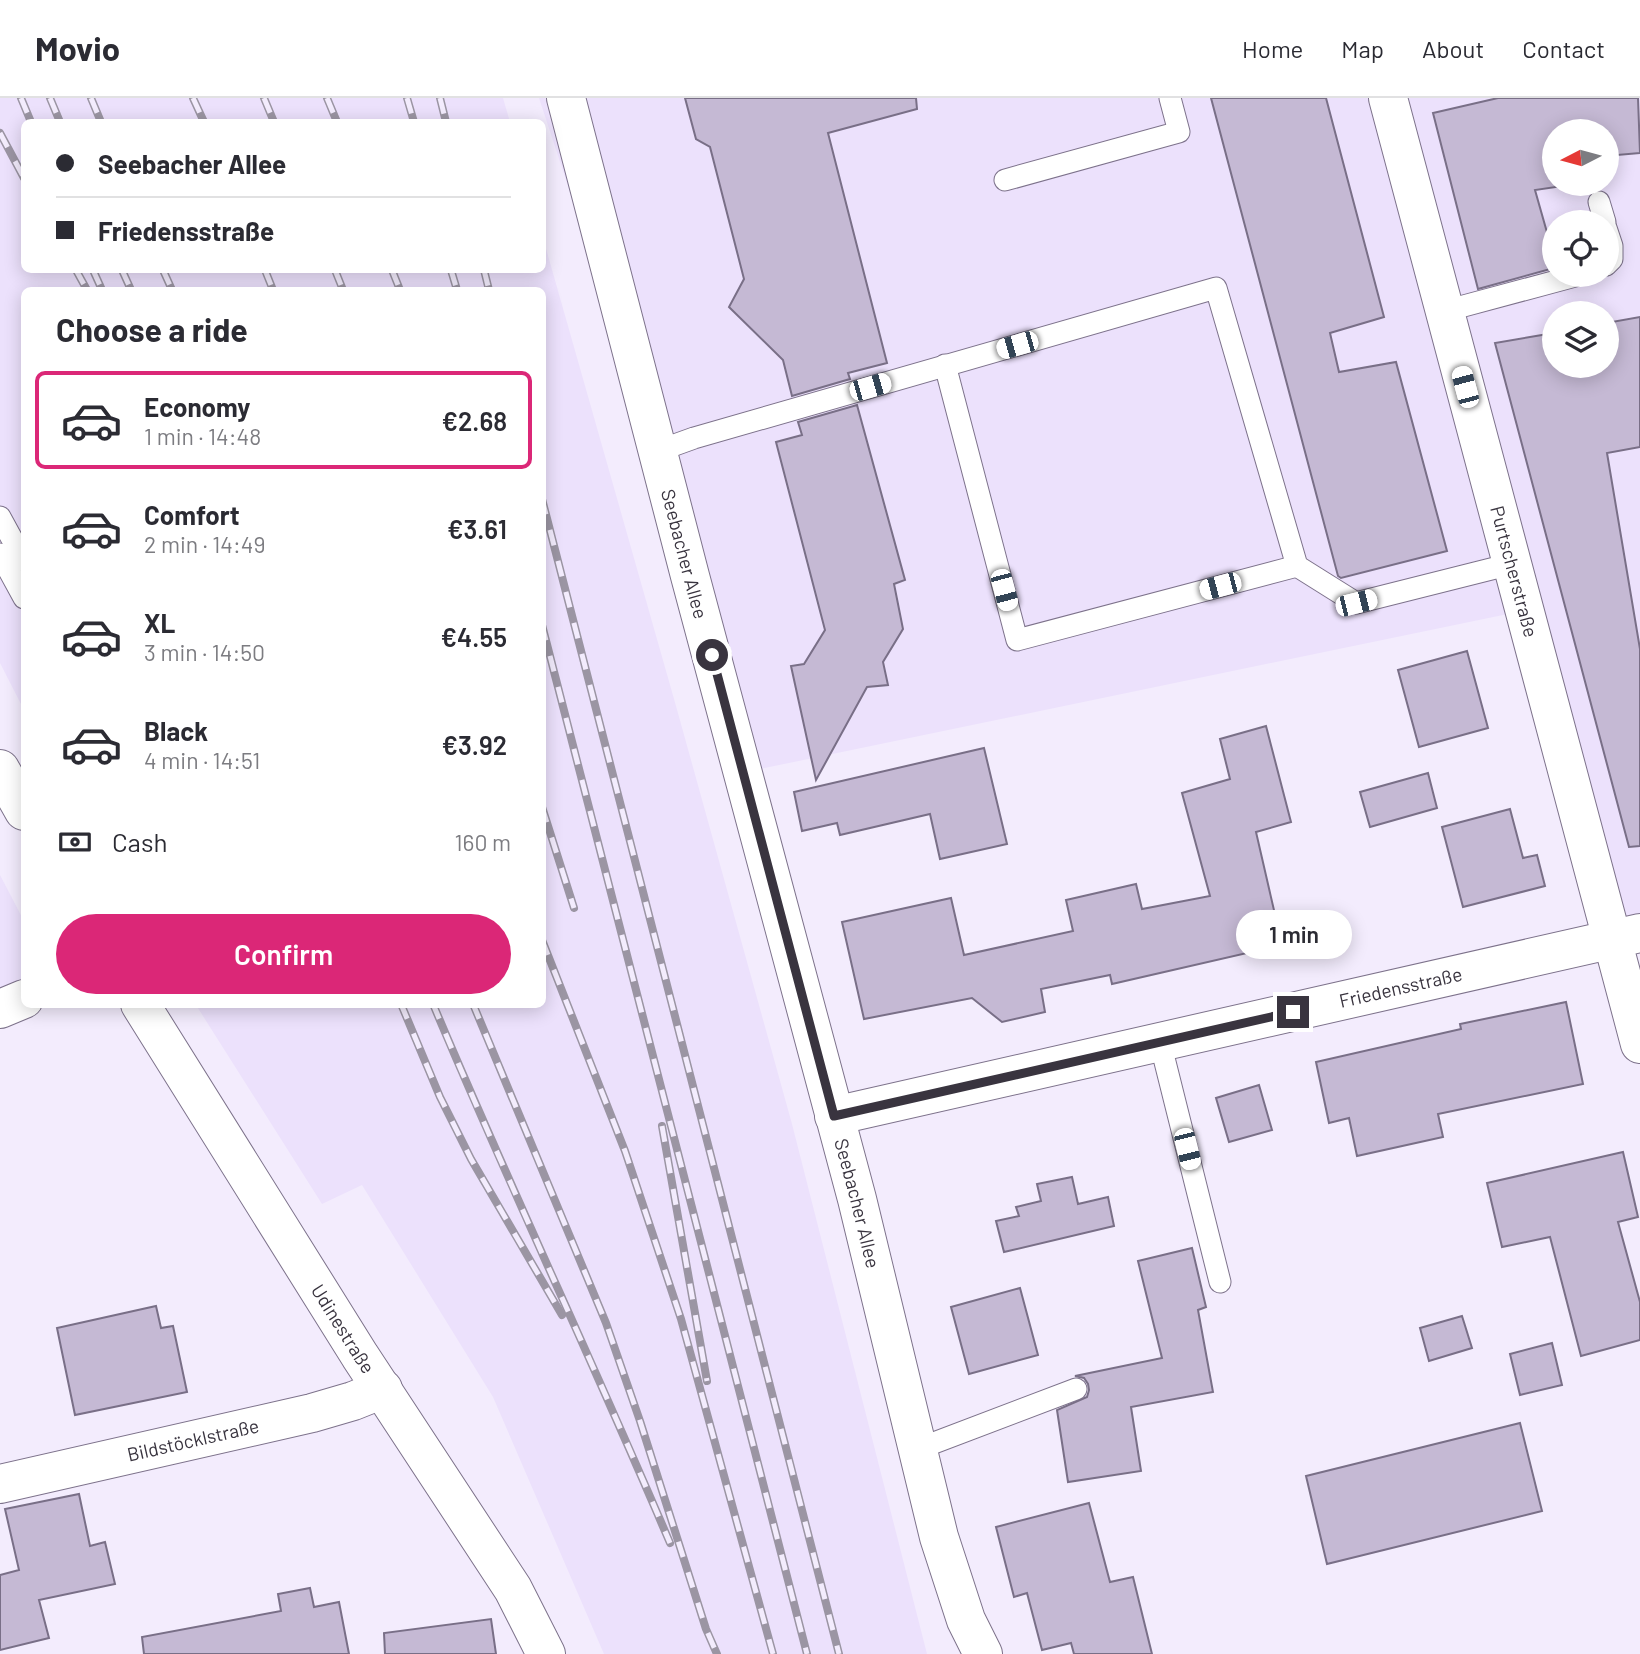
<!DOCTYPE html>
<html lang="en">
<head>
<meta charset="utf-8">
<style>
  body { margin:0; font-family:Barlow,sans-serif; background:#f7f7f7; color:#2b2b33; height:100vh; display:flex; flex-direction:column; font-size:26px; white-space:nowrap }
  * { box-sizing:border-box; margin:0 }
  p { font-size:23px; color:#7c7c81 }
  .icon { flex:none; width:38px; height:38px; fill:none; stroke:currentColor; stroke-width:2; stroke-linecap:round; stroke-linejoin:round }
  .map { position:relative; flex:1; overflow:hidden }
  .sheet { position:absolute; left:21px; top:189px; width:525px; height:721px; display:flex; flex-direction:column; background:#fff; border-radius:10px; box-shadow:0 4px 18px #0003 }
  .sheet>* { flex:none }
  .guide { position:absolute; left:21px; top:21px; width:525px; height:154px; border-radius:10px; box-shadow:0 4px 18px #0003; display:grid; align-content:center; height:154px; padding:0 35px; background:#fff }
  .needle { width:46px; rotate:264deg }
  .tools { position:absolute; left:1542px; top:21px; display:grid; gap:14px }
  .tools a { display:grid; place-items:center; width:77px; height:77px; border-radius:50%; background:#fff; box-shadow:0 4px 18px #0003; font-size:35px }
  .end { position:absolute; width:32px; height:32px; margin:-16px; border:9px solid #39343f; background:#fff; box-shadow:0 0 0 4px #fff }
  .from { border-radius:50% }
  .bubble { position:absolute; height:49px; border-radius:24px; background:#fff; box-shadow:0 4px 18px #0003; font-size:23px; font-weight:600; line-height:49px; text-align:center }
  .car { position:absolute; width:21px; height:42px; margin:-21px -10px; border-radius:9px; box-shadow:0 0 5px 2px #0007; background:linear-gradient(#fff 24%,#345 0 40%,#fff 0 76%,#345 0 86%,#fff 0) }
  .guide b { display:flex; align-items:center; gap:24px; height:66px; font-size:26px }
  .guide b+b { border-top:2px solid #e1e1e2 }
  .guide i { width:18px; height:18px; background:#2b2b33 }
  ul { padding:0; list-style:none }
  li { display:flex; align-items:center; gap:21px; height:98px; margin:0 14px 10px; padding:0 21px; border:4px solid transparent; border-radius:10px }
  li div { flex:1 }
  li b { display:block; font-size:26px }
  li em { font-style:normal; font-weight:600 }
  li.current { border-color:#db2777 }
  li>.icon { width:63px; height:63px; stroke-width:1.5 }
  h2 { padding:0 35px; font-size:32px; line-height:84px }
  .pay { display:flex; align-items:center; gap:18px; height:77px; padding:0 35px; font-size:26px }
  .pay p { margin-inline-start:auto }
  .action { display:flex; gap:14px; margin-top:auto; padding:14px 35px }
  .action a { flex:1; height:80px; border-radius:42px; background:#db2777; color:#fff; font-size:28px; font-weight:600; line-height:80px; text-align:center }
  header { display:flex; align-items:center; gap:42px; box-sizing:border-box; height:98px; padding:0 35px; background:#fff; border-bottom:2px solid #e1e1e2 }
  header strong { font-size:33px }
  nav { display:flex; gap:38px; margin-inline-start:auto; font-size:24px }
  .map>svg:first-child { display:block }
  .built { fill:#ece1fc; fill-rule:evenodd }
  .building { fill:#c5b9d4; stroke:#796f87; stroke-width:2 }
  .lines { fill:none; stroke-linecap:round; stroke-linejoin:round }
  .service-casing { stroke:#7d728b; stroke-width:23 }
  .minor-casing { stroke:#7d728b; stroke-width:40 }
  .tertiary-casing { stroke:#7d728b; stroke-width:40 }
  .service { stroke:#fff; stroke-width:21 }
  .minor { stroke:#fff; stroke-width:38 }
  .tertiary { stroke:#fff; stroke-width:38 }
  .rail-casing { stroke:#9b95a3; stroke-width:8 }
  .rail { stroke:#f3ecfd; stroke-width:5; stroke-dasharray:16; stroke-linecap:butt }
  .route { stroke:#39343f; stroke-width:9 }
  .labels { text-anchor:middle; stroke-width:5; stroke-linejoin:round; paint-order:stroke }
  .street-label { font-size:19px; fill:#39343f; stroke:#f3ecfd }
</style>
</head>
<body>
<header>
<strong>Movio</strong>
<nav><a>Home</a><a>Map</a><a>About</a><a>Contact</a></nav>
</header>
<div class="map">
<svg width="1640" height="1556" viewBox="0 0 1640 1556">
  <rect width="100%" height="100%" fill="#f3ecfd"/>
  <g class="built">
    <polygon points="0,0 503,0 510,24 24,24 24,172 542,172 543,140 676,608 792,1026 927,1556 604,1556 493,1299 362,1087 322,1106 196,907 542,906 542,192 24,192 24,612 0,565"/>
    <path d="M539,0H1640V815L1611,822L1527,512L760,671ZM1554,33H1606V86H1554ZM1554,124H1606V177H1554ZM1554,215H1606V268H1554Z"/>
    <polygon points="0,777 24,823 24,894 0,900"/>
  </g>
  <g class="building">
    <polygon points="685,0 916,0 917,11 828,35 887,265 848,275 850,281 792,298 783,262 729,209 744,181 710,49 696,41"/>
    <polygon points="1211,0 1326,0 1384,219 1330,235 1339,274 1396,264 1447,453 1341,480 1338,478"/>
    <polygon points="1498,0 1638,0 1640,55 1606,58 1606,33 1554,33 1554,86 1563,86 1563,88 1535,92 1554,159 1554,170 1478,191 1433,15"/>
    <polygon points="1640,219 1640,349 1607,355 1640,551 1640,748 1629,749 1495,245 1554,235 1554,268 1606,268 1606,225"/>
    <polygon points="857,307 905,482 894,486 903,531 883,564 888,587 867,589 816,682 791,568 804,566 825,532 776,344 802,337 798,324"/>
    <polygon points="1467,553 1488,630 1419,649 1398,572"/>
    <polygon points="1266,628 1291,724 1256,734 1282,847 1112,886 1110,877 1041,891 1045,914 1002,924 972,900 864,921 842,824 951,800 964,857 1073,833 1066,802 1136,786 1142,811 1210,798 1182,695 1230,681 1220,641"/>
    <polygon points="984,650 1007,746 940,761 930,716 840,737 837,725 802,733 794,694"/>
    <polygon points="1428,675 1437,710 1370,729 1360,694"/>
    <polygon points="1510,711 1523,760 1537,757 1545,788 1463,809 1442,729"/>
    <polygon points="1566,904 1583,986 1438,1016 1443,1039 1357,1058 1349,1020 1329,1025 1316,964 1461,931 1460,926"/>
    <polygon points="1259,987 1272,1032 1229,1044 1216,1000"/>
    <polygon points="1623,1054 1638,1119 1618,1124 1640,1204 1640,1242 1581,1258 1550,1139 1502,1149 1487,1085"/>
    <polygon points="1072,1079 1078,1106 1108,1099 1114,1128 1004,1154 996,1123 1019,1118 1016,1109 1041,1103 1037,1086"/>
    <polygon points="1192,1150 1206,1209 1198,1212 1213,1294 1131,1309 1141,1373 1068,1384 1057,1312 1087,1299 1089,1292 1088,1286 1084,1280 1075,1278 1162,1260 1138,1163"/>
    <polygon points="1020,1190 1038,1257 969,1276 951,1209"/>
    <polygon points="156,1208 161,1230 173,1228 187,1294 75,1317 57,1230"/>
    <polygon points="1462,1218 1472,1250 1429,1263 1420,1230"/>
    <polygon points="1552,1245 1562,1287 1520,1297 1510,1256"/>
    <polygon points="1520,1325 1542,1413 1327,1466 1306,1378"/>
    <polygon points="79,1396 90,1448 105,1444 115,1486 39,1502 49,1540 0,1552 0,1477 19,1472 5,1411"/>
    <polygon points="1089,1405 1110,1484 1133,1479 1152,1556 1074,1556 1071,1545 1042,1552 1027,1495 1014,1499 996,1429"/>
    <polygon points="310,1490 314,1509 339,1504 349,1556 144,1556 142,1539 281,1513 278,1496"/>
    <polygon points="491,1521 496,1556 385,1556 384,1535"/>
  </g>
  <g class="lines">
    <g class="service-casing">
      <g id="service">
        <polyline points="1005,82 1179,34 1170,0"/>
        <polyline points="1599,104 1605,124"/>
        <polyline points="1606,130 1612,148 1612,161 1606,167"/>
        <polyline points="1445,213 1579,177"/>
        <polyline points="945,267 1017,542 1297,468"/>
        <polyline points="658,353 694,340 1216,190 1297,468 1356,505 1511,466"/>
        <polyline points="0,419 24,463"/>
        <polyline points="0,456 24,500"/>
        <polyline points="1160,944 1220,1184"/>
        <polyline points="918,1351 1076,1291"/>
      </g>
    </g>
    <g class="minor-casing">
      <g id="minor">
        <path id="s1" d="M1388,0L1640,946"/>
        <polyline points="0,671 24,713"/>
        <path id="s2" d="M140,906L360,1258L513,1491L546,1556"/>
        <polyline points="0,911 24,901"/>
        <path id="s3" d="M834,1018L1640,835"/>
        <path id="s4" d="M0,1386L312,1315L353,1303L383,1291"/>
      </g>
    </g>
    <g class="tertiary-casing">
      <g id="tertiary">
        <path id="s5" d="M566,0L690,478L857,1101L939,1439L966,1522L983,1556"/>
      </g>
    </g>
    <use href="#service" class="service"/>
    <use href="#minor" class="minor"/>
    <use href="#tertiary" class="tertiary"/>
    <g class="rail-casing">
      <g id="rail">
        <polyline points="21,0 31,24"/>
        <polyline points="50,0 60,24"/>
        <polyline points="91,0 101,24"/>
        <polyline points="193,0 204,24"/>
        <polyline points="264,0 274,24"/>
        <polyline points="327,0 337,24"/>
        <polyline points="407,0 414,24"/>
        <polyline points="440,0 446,24"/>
        <polyline points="0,35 24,80"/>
        <polyline points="76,172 87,192"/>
        <polyline points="93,172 102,192"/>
        <polyline points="122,172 131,192"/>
        <polyline points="163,172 172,192"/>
        <polyline points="265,172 273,192"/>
        <polyline points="335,172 343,192"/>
        <polyline points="392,172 400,192"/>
        <polyline points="451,172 457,192"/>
        <polyline points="484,172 489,192"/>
        <polyline points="542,401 839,1556"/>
        <polyline points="542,527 807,1556"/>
        <polyline points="542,709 574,810"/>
        <polyline points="542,842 625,1053 681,1221 773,1556"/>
        <polyline points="401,906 440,999 471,1061 562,1217"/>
        <path d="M433,906C509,1087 593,1264 670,1445"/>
        <polyline points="473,906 606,1225 640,1323 706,1531 717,1556"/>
        <polyline points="662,1028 707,1283"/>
      </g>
    </g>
    <use href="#rail" class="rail"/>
  </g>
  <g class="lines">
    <polyline class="route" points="712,557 834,1018 1293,914"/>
  </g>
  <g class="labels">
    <g class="street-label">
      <text dy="7" stroke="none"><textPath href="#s5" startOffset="471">Seebacher Allee</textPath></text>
      <text dy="7" stroke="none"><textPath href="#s1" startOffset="490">Purtscherstraße</textPath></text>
      <text dy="7" stroke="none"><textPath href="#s3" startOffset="581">Friedensstraße</textPath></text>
      <text dy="7" stroke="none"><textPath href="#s5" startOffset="1143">Seebacher Allee</textPath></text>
      <text dy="7" stroke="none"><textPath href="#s2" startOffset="383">Udinestraße</textPath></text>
      <text dy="7" stroke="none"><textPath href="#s4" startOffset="198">Bildstöcklstraße</textPath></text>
    </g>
  </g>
</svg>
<div class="tools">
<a><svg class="needle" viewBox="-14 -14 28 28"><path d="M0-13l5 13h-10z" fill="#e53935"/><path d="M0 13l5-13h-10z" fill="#7c7c81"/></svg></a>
<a><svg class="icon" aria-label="locate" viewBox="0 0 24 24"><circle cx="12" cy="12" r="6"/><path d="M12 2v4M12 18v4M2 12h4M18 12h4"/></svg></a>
<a><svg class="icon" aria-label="layers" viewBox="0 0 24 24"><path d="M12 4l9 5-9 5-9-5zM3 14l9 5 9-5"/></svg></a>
</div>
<i class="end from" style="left:712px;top:557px"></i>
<i class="end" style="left:1293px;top:914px"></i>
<div class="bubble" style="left:1236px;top:812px;width:116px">1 min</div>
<i class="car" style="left:1017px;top:247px;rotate:254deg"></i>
<i class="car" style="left:870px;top:289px;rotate:74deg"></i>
<i class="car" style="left:1465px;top:289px;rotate:345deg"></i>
<i class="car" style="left:1220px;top:488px;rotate:255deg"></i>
<i class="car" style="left:1004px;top:492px;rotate:165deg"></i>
<i class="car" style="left:1356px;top:505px;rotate:76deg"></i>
<i class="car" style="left:1187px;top:1051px;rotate:166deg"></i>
<div class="guide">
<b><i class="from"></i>Seebacher Allee</b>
<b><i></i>Friedensstraße</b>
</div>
<section class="sheet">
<h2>Choose a ride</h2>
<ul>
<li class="current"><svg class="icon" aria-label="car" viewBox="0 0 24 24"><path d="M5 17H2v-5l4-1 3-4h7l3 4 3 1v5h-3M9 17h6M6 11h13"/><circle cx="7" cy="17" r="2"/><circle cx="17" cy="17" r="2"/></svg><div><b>Economy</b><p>1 min · 14:48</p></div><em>€2.68</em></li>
<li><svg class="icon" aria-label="car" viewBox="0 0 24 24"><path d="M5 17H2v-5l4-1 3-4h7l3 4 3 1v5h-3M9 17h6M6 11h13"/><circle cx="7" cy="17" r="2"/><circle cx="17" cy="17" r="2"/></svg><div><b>Comfort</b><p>2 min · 14:49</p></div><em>€3.61</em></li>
<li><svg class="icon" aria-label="car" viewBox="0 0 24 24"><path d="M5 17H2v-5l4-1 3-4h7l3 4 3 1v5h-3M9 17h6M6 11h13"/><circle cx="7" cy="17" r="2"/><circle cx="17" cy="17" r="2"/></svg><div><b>XL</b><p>3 min · 14:50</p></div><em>€4.55</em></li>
<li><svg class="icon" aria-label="car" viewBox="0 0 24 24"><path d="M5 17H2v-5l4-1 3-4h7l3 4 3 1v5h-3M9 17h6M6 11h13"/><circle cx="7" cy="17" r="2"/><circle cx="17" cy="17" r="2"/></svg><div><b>Black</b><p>4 min · 14:51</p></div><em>€3.92</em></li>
</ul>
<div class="pay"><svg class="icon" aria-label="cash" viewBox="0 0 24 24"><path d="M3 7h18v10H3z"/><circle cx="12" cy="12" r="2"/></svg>Cash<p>160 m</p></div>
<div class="action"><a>Confirm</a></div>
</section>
</div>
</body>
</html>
